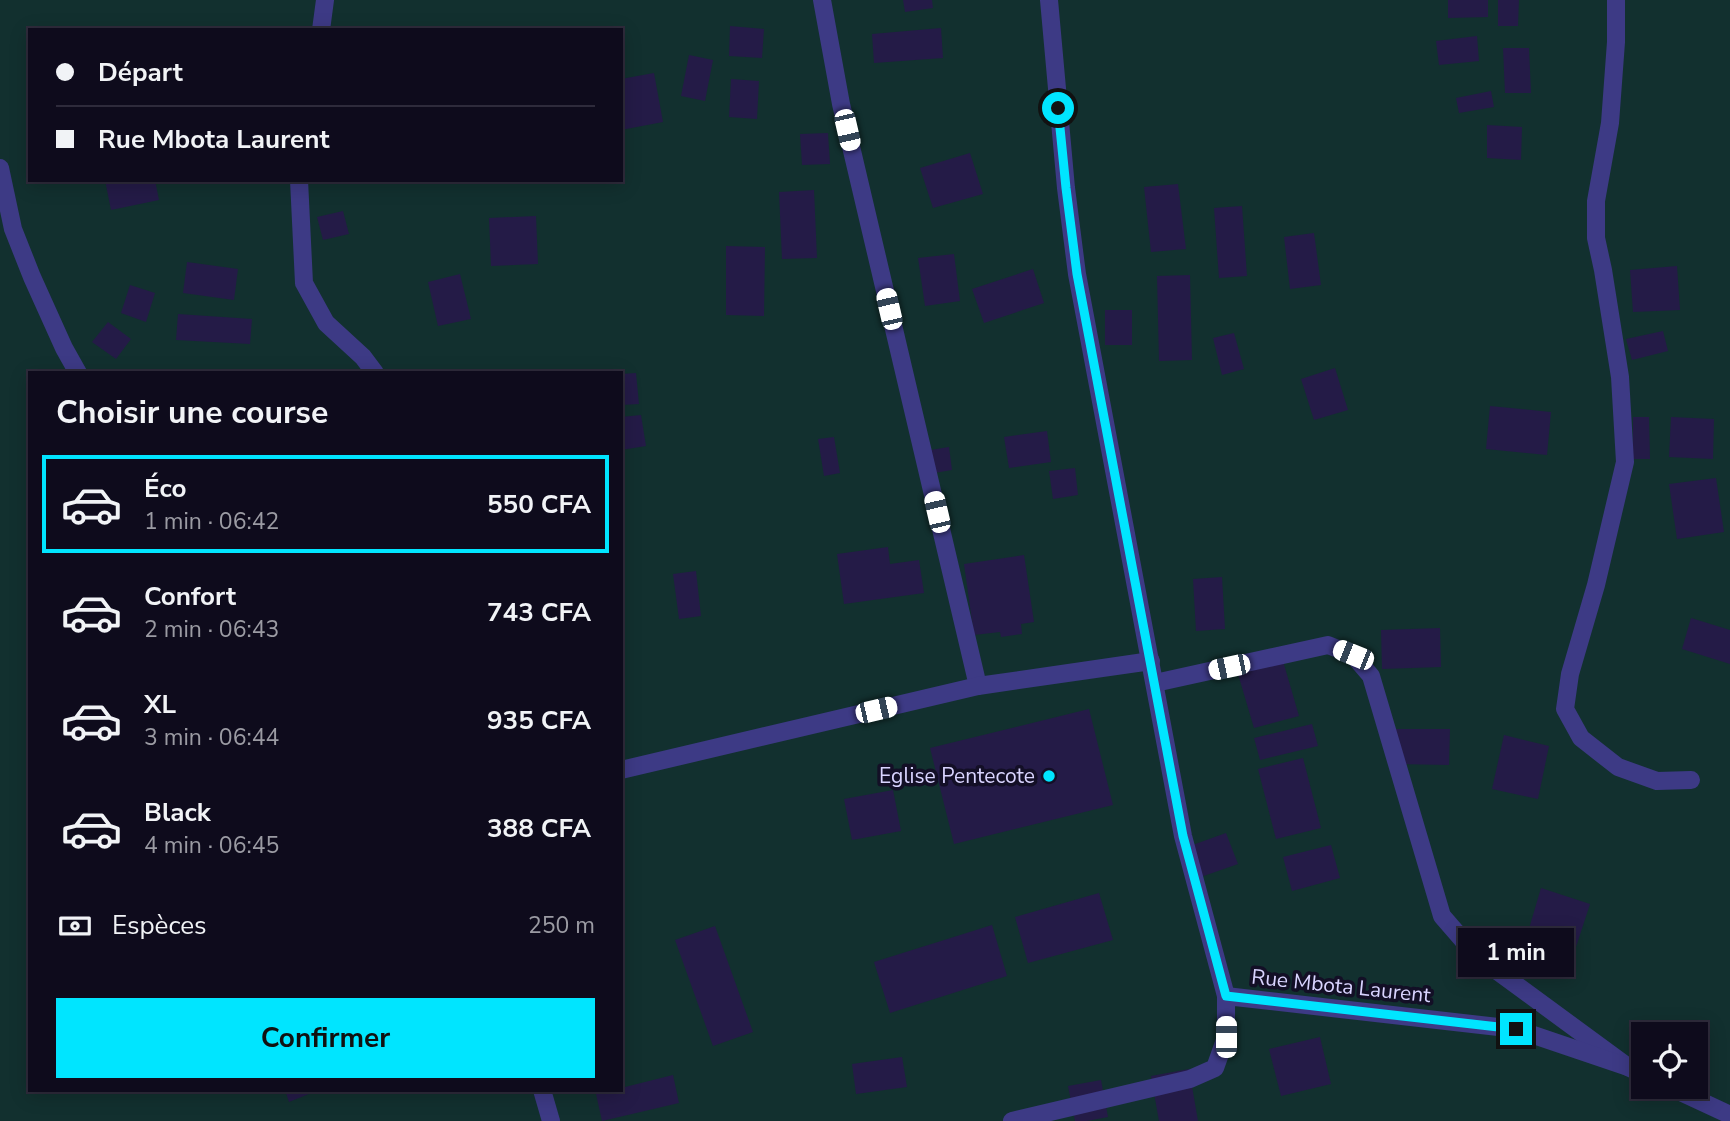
<!DOCTYPE html>
<html lang="fr">
<head>
<meta charset="utf-8">
<style>
  body { margin:0; font-family:"Nunito Sans",sans-serif; background:#171425; color:#f1f3f6; height:100vh; display:flex; flex-direction:column; font-size:26px; white-space:nowrap }
  * { box-sizing:border-box; margin:0 }
  p { font-size:23px; color:#9b9ba3 }
  .icon { flex:none; width:38px; height:38px; fill:none; stroke:currentColor; stroke-width:2; stroke-linecap:round; stroke-linejoin:round }
  .map { position:relative; flex:1; overflow:hidden }
  .details { position:absolute; left:28px; top:371px; width:595px; height:721px; display:flex; flex-direction:column; background:#0e0b1c; border-radius:0px; box-shadow:0 4px 18px #0003,0 0 0 2px #2e2b3b }
  .details>* { flex:none }
  .hud { position:absolute; left:28px; top:28px; width:595px; height:154px; border-radius:0px; box-shadow:0 4px 18px #0003,0 0 0 2px #2e2b3b; display:grid; align-content:center; height:154px; padding:0 28px; background:#0e0b1c }
  .controls { position:absolute; left:1631px; top:1022px; display:grid; gap:14px }
  .controls a { display:grid; place-items:center; width:77px; height:77px; border-radius:0px; background:#0e0b1c; box-shadow:0 4px 18px #0003,0 0 0 2px #2e2b3b; font-size:35px }
  .end { position:absolute; width:32px; height:32px; margin:-16px; border:9px solid #00e5ff; background:#111; box-shadow:0 0 0 4px #111 }
  .from { border-radius:50% }
  .bubble { position:absolute; height:49px; border-radius:0px; background:#0e0b1c; box-shadow:0 4px 18px #0003,0 0 0 2px #2e2b3b; font-size:23px; font-weight:700; line-height:49px; text-align:center }
  .car { position:absolute; width:21px; height:42px; margin:-21px -10px; border-radius:9px; box-shadow:0 0 5px 2px #0007; background:linear-gradient(#fff 24%,#345 0 40%,#fff 0 76%,#345 0 86%,#fff 0) }
  .hud b { display:flex; align-items:center; gap:24px; height:66px; font-size:26px }
  .hud b+b { border-top:2px solid #2e2b3b }
  .hud i { width:18px; height:18px; background:#f1f3f6 }
  ul { padding:0; list-style:none }
  li { display:flex; align-items:center; gap:21px; height:98px; margin:0 14px 10px; padding:0 14px; border:4px solid transparent; border-radius:0px }
  li div { flex:1 }
  li b { display:block; font-size:26px }
  li em { font-style:normal; font-weight:700 }
  li.on { border-color:#00e5ff }
  li>.icon { width:63px; height:63px; stroke-width:1.5 }
  h2 { padding:0 28px; font-size:32px; line-height:84px }
  .pay { display:flex; align-items:center; gap:18px; height:77px; padding:0 28px; font-size:26px }
  .pay p { margin-inline-start:auto }
  .button { display:flex; gap:14px; margin-top:auto; padding:14px 28px }
  .button a { flex:1; height:80px; border-radius:0px; background:#00e5ff; color:#111; font-size:28px; font-weight:700; line-height:80px; text-align:center }
  .map>svg:first-child { display:block }
  .green { fill:#12302f; fill-rule:evenodd }
  .building { fill:#241b47 }
  .lines { fill:none; stroke-linecap:round; stroke-linejoin:round }
  .street { stroke:#3d3a85; stroke-width:18 }
  .route { stroke:#00e5ff; stroke-width:9 }
  .poi-dot { fill:#00e5ff; stroke:#130f26; stroke-width:2.5 }
  .labels { text-anchor:middle; stroke-width:7; stroke-linejoin:round; paint-order:stroke }
  .poi-label { font-size:21px; fill:#d9d4ff; stroke:#130f26; text-anchor:end }
  .street-label { font-size:21px; fill:#d9d4ff; stroke:#130f26 }
</style>
</head>
<body>
<div class="map">
<svg width="1730" height="1121" viewBox="0 0 1730 1121">
  <rect width="100%" height="100%" fill="#130f26"/>
  <path class="green" d="M0,0H1730V1121H0ZM30,30H621V180H30ZM30,373H621V1090H30ZM1643,1034H1696V1087H1643Z"/>
  <g class="building">
    <polygon points="903,0 932,0 933,8 905,12"/>
    <polygon points="1448,0 1488,0 1488,17 1448,18"/>
    <polygon points="1498,0 1519,0 1518,26 1498,26"/>
    <polygon points="730,26 764,29 762,58 729,56"/>
    <polygon points="941,28 943,58 874,63 872,34"/>
    <polygon points="1477,36 1479,61 1439,65 1436,41"/>
    <polygon points="1503,48 1529,48 1531,93 1505,93"/>
    <polygon points="689,55 713,60 705,101 681,96"/>
    <polygon points="654,73 663,122 621,130 621,79"/>
    <polygon points="731,79 759,81 757,119 729,117"/>
    <polygon points="1491,91 1494,107 1459,113 1456,98"/>
    <polygon points="1487,125 1522,127 1521,160 1487,158"/>
    <polygon points="828,133 830,164 802,165 800,134"/>
    <polygon points="970,153 983,194 933,208 920,168"/>
    <polygon points="105,180 155,180 159,200 111,210"/>
    <polygon points="1178,184 1186,249 1151,252 1144,187"/>
    <polygon points="814,190 817,258 782,259 779,192"/>
    <polygon points="1242,206 1247,276 1219,278 1214,208"/>
    <polygon points="343,211 349,234 323,240 317,217"/>
    <polygon points="536,216 538,264 491,266 489,218"/>
    <polygon points="1314,233 1321,285 1290,289 1284,237"/>
    <polygon points="726,246 765,247 764,316 726,315"/>
    <polygon points="954,254 960,301 925,306 918,258"/>
    <polygon points="187,262 238,269 234,300 183,293"/>
    <polygon points="1677,266 1680,310 1633,312 1630,270"/>
    <polygon points="1033,269 1044,303 984,323 972,289"/>
    <polygon points="460,274 471,319 438,326 428,282"/>
    <polygon points="1190,275 1192,360 1159,361 1157,276"/>
    <polygon points="130,285 155,293 146,322 121,313"/>
    <rect x="1105" y="310" width="27" height="35"/>
    <polygon points="178,314 252,319 250,344 176,340"/>
    <polygon points="108,322 131,339 116,359 92,342"/>
    <polygon points="1663,331 1668,351 1632,360 1626,339"/>
    <polygon points="1234,333 1244,369 1222,375 1213,338"/>
    <polygon points="1335,368 1348,410 1314,420 1301,379"/>
    <polygon points="636,373 639,404 621,405 621,374"/>
    <polygon points="1490,406 1551,412 1547,455 1486,449"/>
    <polygon points="641,415 646,446 621,450 621,417"/>
    <polygon points="1633,417 1649,417 1650,459 1633,459"/>
    <polygon points="1671,417 1714,419 1713,459 1669,457"/>
    <polygon points="1047,431 1051,462 1009,468 1004,437"/>
    <polygon points="834,437 840,473 824,476 818,439"/>
    <polygon points="949,447 952,470 922,475 918,452"/>
    <polygon points="1075,468 1078,495 1053,499 1049,471"/>
    <polygon points="1716,478 1724,532 1677,539 1669,484"/>
    <polygon points="888,547 890,564 919,560 924,593 844,604 837,554"/>
    <polygon points="1024,555 1034,622 1021,624 1022,634 1001,637 1000,632 974,635 964,564"/>
    <polygon points="696,571 701,616 679,619 673,574"/>
    <polygon points="1222,577 1225,629 1196,631 1193,579"/>
    <polygon points="1691,618 1730,630 1730,664 1682,649"/>
    <polygon points="1440,628 1441,667 1382,669 1381,630"/>
    <polygon points="1283,661 1299,716 1254,728 1238,674"/>
    <polygon points="1089,709 1113,805 954,844 930,748"/>
    <polygon points="1312,724 1318,746 1260,760 1254,738"/>
    <polygon points="1393,729 1450,729 1449,765 1394,764"/>
    <polygon points="1504,735 1549,746 1538,799 1492,789"/>
    <polygon points="1303,758 1321,828 1276,839 1258,769"/>
    <polygon points="893,790 901,831 852,840 844,799"/>
    <polygon points="1226,833 1238,864 1198,878 1187,847"/>
    <polygon points="1331,845 1340,878 1292,891 1283,857"/>
    <polygon points="1541,888 1590,904 1576,947 1528,932"/>
    <polygon points="1099,893 1113,940 1028,963 1015,917"/>
    <polygon points="992,925 1007,976 890,1013 874,962"/>
    <polygon points="715,926 753,1032 713,1046 675,940"/>
    <polygon points="1320,1037 1331,1084 1281,1096 1269,1049"/>
    <polygon points="902,1057 907,1087 856,1094 852,1064"/>
    <polygon points="1189,1069 1198,1121 1159,1121 1151,1076"/>
    <polygon points="673,1075 679,1103 602,1121 596,1094 611,1090 621,1090 621,1088"/>
    <polygon points="1101,1080 1108,1117 1087,1121 1075,1121 1068,1086"/>
    <polygon points="285,1090 319,1090 289,1102"/>
  </g>
  <g class="lines">
    <g class="street">
      <polyline points="822,0 841,104 978,686"/>
      <polyline points="1049,0 1066,188 1077,274 1183,836 1226,996"/>
      <polyline points="1616,0 1616,42 1610,123 1596,201 1596,238 1603,270 1620,377 1625,462 1596,585 1570,674 1565,709 1581,738 1618,767 1657,781 1691,780"/>
      <polyline points="321,30 325,0"/>
      <polyline points="0,168 13,229 32,277 64,348 78,373"/>
      <polyline points="299,180 304,283 326,323 363,357 375,373"/>
      <polyline points="1155,683 1328,645 1353,655 1371,676 1442,916 1468,946 1489,965 1628,1067"/>
      <polyline points="621,770 978,686 1151,661"/>
      <polyline points="1670,1087 1730,1115"/>
      <polyline points="542,1090 551,1121"/>
      <polyline points="1012,1121 1190,1079 1215,1068 1226,1037 1226,996 1516,1029 1628,1067 1643,1074"/>
    </g>
  </g>
  <g class="lines">
    <polyline class="route" points="1058,108 1066,188 1077,274 1183,836 1226,996 1516,1029"/>
  </g>
  <circle class="poi-dot" cx="1049" cy="776" r="7"/>
  <g class="labels">
    <g class="poi-label">
      <text x="1035" y="783">Eglise Pentecote</text>
    </g>
    <g class="street-label">
      <text transform="translate(1341 986) rotate(6)" y="7">Rue Mbota Laurent</text>
    </g>
  </g>
</svg>
<div class="controls">
<a><svg class="icon" aria-label="locate" viewBox="0 0 24 24"><circle cx="12" cy="12" r="6"/><path d="M12 2v4M12 18v4M2 12h4M18 12h4"/></svg></a>
</div>
<i class="end from" style="left:1058px;top:108px"></i>
<i class="end" style="left:1516px;top:1029px"></i>
<div class="bubble" style="left:1458px;top:928px;width:116px">1 min</div>
<i class="car" style="left:847px;top:130px;rotate:167deg"></i>
<i class="car" style="left:889px;top:309px;rotate:347deg"></i>
<i class="car" style="left:937px;top:512px;rotate:347deg"></i>
<i class="car" style="left:1353px;top:655px;rotate:292deg"></i>
<i class="car" style="left:1229px;top:667px;rotate:258deg"></i>
<i class="car" style="left:876px;top:710px;rotate:77deg"></i>
<i class="car" style="left:1226px;top:1037px;rotate:0deg"></i>
<div class="hud">
<b><i class="from"></i>Départ</b>
<b><i></i>Rue Mbota Laurent</b>
</div>
<section class="details">
<h2>Choisir une course</h2>
<ul>
<li class="on"><svg class="icon" aria-label="car" viewBox="0 0 24 24"><path d="M5 17H2v-5l4-1 3-4h7l3 4 3 1v5h-3M9 17h6M6 11h13"/><circle cx="7" cy="17" r="2"/><circle cx="17" cy="17" r="2"/></svg><div><b>Éco</b><p>1 min · 06:42</p></div><em>550 CFA</em></li>
<li><svg class="icon" aria-label="car" viewBox="0 0 24 24"><path d="M5 17H2v-5l4-1 3-4h7l3 4 3 1v5h-3M9 17h6M6 11h13"/><circle cx="7" cy="17" r="2"/><circle cx="17" cy="17" r="2"/></svg><div><b>Confort</b><p>2 min · 06:43</p></div><em>743 CFA</em></li>
<li><svg class="icon" aria-label="car" viewBox="0 0 24 24"><path d="M5 17H2v-5l4-1 3-4h7l3 4 3 1v5h-3M9 17h6M6 11h13"/><circle cx="7" cy="17" r="2"/><circle cx="17" cy="17" r="2"/></svg><div><b>XL</b><p>3 min · 06:44</p></div><em>935 CFA</em></li>
<li><svg class="icon" aria-label="car" viewBox="0 0 24 24"><path d="M5 17H2v-5l4-1 3-4h7l3 4 3 1v5h-3M9 17h6M6 11h13"/><circle cx="7" cy="17" r="2"/><circle cx="17" cy="17" r="2"/></svg><div><b>Black</b><p>4 min · 06:45</p></div><em>388 CFA</em></li>
</ul>
<div class="pay"><svg class="icon" aria-label="cash" viewBox="0 0 24 24"><path d="M3 7h18v10H3z"/><circle cx="12" cy="12" r="2"/></svg>Espèces<p>250 m</p></div>
<div class="button"><a>Confirmer</a></div>
</section>
</div>
</body>
</html>
